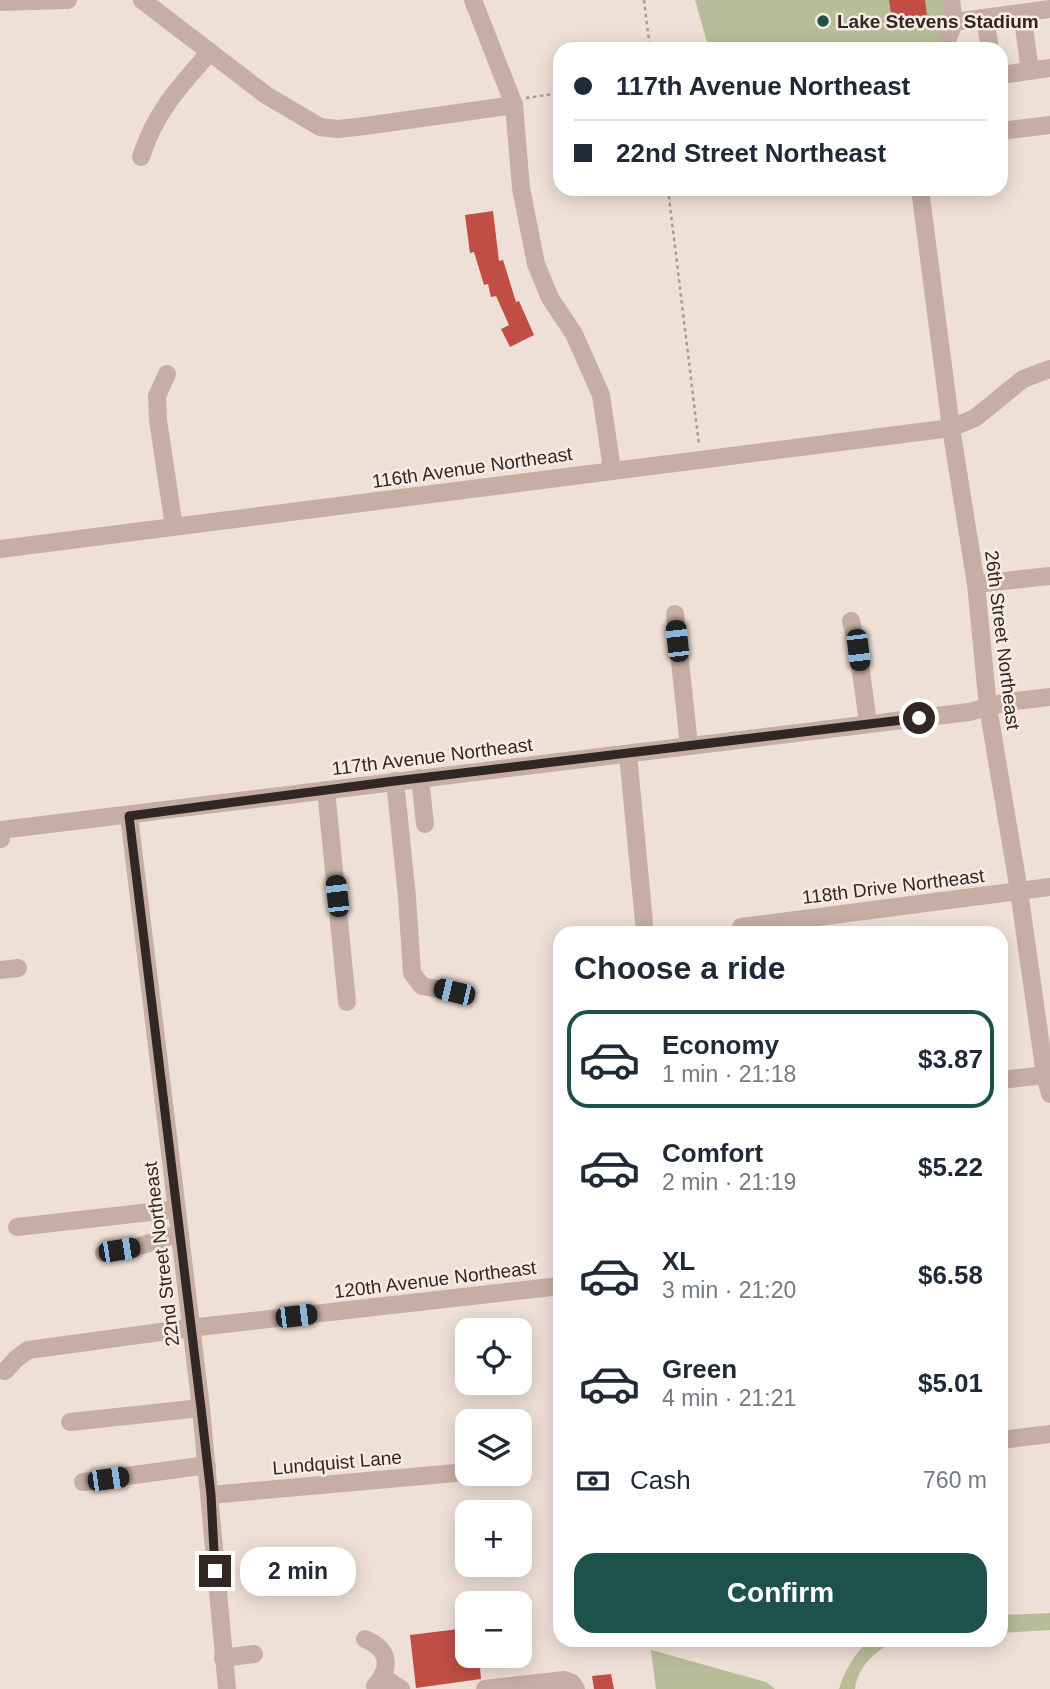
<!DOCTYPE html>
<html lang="en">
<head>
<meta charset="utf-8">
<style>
  body { margin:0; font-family:Helvetica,sans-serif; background:#f2f2f3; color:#1f2937; height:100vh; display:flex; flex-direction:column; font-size:26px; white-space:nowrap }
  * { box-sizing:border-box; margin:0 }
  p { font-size:23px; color:#747a83 }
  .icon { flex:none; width:38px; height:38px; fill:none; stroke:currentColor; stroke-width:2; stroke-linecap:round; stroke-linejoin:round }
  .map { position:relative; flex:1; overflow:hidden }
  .details { position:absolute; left:553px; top:926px; width:455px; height:721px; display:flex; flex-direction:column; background:#fff; border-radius:21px; box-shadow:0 4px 18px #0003 }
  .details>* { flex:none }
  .top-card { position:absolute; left:553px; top:42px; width:455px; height:154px; border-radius:21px; box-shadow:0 4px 18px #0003; display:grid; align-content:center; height:154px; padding:0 21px; background:#fff }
  .controls { position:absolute; left:455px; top:1318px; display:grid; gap:14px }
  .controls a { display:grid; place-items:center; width:77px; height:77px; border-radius:14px; background:#fff; box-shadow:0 4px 18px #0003; font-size:35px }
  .end { position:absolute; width:32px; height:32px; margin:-16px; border:9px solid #322725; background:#fff; box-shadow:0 0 0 4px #fff }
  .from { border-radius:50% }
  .bubble { position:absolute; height:49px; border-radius:21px; background:#fff; box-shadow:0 4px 18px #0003; font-size:23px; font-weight:700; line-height:49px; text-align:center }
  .car { position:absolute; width:21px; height:42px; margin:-21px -10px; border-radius:9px; box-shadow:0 0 5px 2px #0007; background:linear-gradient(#222 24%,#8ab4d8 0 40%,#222 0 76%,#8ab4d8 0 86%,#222 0) }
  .top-card b { display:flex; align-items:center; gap:24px; height:66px; font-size:26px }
  .top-card b+b { border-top:2px solid #e0e1e3 }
  .top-card i { width:18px; height:18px; background:#1f2937 }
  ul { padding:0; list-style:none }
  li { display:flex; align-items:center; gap:21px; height:98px; margin:0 14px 10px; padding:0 7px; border:4px solid transparent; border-radius:21px }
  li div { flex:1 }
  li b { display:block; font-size:26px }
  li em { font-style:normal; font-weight:700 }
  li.on { border-color:#1d514c }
  li>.icon { width:63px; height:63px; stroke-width:1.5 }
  h2 { padding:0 21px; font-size:32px; line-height:84px }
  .pay { display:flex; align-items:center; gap:18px; height:77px; padding:0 21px; font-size:26px }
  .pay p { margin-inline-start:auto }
  .action { display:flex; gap:14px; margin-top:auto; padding:14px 21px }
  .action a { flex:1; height:80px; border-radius:21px; background:#1d514c; color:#fff; font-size:28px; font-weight:700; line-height:80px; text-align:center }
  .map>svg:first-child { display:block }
  .garden { fill:#b7bd98 }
  .building { fill:#c04e44 }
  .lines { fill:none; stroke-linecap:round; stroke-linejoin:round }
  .path { stroke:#b2988e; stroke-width:2.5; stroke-dasharray:3.5 3.5; stroke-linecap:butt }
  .minor { stroke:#c6aea4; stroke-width:18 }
  .route { stroke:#322725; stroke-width:9 }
  .poi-dot { fill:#1d514c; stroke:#f7ebe3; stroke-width:2.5 }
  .labels { text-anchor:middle; stroke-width:5; stroke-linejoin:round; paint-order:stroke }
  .poi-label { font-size:19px; font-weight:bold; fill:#322725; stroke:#f7ebe3; text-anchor:start }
  .street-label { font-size:19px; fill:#322725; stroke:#f7ebe3 }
</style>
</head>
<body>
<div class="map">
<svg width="1050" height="1689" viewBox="0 0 1050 1689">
  <rect width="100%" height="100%" fill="#efe0d7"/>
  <g class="garden">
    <path d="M695,0H945C946,19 943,32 935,49H709Z"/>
    <polygon points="1050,1613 1050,1630 1001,1633 1001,1615"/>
    <path d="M869,1640H897C877,1650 858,1665 855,1689H839C845,1669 854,1655 869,1640Z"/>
    <polygon points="651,1650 766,1682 775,1689 656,1689"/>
  </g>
  <g class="building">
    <polygon points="889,0 925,0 927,15 892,20"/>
    <polygon points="493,211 499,261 503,260 516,302 519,301 534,335 510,347 501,329 509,325 496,296 491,297 488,284 484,285 474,252 470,253 465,215"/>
    <polygon points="467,1628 467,1656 479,1656 481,1679 416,1688 410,1635"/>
    <polygon points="611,1674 614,1689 594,1689 592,1676"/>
  </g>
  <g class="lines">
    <g class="path">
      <polyline points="644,0 650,49"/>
      <polyline points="526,98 560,93"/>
      <polyline points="668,189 699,445"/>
    </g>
    <g class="minor">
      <polyline points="142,0 266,95 320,127 338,129 365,126 514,105"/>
      <polyline points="473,0 514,105 521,188 536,264 550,298 574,334 601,395 612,469"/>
      <polyline points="951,0 954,22"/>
      <polyline points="0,2 68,0"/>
      <polyline points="1022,13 1030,71"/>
      <polyline points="985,18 990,49"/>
      <polyline points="944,49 954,22 1050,9"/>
      <polyline points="1001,75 1050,68"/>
      <polyline points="1001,131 1050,125"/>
      <path d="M141,157C155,112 180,86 210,52"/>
      <polyline points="920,189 951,428 976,584 988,707 1019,891 1045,1075 1050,1094"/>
      <polyline points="167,374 157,396 158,420 174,527"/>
      <polyline points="0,549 951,428 975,418 1023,379 1050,369"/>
      <polyline points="976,584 1050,576"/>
      <polyline points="675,614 689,746"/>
      <polyline points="851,621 858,650 868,723"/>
      <polyline points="628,754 645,933"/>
      <polyline points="420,778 425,824"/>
      <polyline points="395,781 407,897 412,973 422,986 454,992"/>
      <polyline points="326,790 347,1002"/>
      <polyline points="129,816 201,1408 227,1689"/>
      <polyline points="1,839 0,830 969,712 1007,702 1050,697"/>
      <polyline points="741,927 1050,887"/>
      <polyline points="0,970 18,968"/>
      <polyline points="1001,1080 1045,1075"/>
      <polyline points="17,1227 177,1209"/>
      <polyline points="104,1253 134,1248 180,1233"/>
      <polyline points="5,1371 16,1359 28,1350 190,1328 560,1286"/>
      <polyline points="70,1422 201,1408"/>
      <polyline points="1001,1440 1050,1434"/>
      <polyline points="482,1474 496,1475"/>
      <polyline points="83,1482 207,1465"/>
      <polyline points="210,1495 467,1472"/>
      <path d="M365,1639C389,1649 392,1667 375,1686"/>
      <polyline points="223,1658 254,1654"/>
      <polyline points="383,1677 401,1689"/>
      <polyline points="485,1689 564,1680 572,1683 576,1689"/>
    </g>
  </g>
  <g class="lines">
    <polyline class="route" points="215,1571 211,1495 201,1408 129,816 395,781 919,718"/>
  </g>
  <circle class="poi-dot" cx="823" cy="21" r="7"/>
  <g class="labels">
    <g class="poi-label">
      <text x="837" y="28">Lake Stevens Stadium</text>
    </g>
    <g class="street-label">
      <text transform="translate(472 467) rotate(-8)" y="7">116th Avenue Northeast</text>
      <text transform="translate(1003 640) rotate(83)" y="7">26th Street Northeast</text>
      <text transform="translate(432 756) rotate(-7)" y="7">117th Avenue Northeast</text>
      <text transform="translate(893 886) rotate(-7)" y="7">118th Drive Northeast</text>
      <text transform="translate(161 1254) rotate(-97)" y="7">22nd Street Northeast</text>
      <text transform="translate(435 1279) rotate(-7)" y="7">120th Avenue Northeast</text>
      <text transform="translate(337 1462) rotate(-5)" y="7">Lundquist Lane</text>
    </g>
  </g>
</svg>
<div class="controls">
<a><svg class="icon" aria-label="locate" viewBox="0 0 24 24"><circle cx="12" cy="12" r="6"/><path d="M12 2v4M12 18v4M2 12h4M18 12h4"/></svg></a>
<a><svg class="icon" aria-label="layers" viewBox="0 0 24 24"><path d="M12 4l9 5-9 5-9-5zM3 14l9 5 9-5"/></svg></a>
<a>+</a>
<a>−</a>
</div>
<i class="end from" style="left:919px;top:718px"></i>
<i class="end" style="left:215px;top:1571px"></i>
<div class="bubble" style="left:240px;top:1547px;width:116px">2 min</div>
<i class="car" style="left:677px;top:641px;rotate:354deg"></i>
<i class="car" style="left:858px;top:650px;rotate:173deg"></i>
<i class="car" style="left:337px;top:896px;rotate:354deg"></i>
<i class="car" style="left:454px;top:992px;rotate:283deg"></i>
<i class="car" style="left:119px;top:1250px;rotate:81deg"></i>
<i class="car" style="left:296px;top:1316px;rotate:83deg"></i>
<i class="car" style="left:108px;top:1479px;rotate:82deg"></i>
<div class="top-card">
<b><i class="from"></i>117th Avenue Northeast</b>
<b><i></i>22nd Street Northeast</b>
</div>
<section class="details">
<h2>Choose a ride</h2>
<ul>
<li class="on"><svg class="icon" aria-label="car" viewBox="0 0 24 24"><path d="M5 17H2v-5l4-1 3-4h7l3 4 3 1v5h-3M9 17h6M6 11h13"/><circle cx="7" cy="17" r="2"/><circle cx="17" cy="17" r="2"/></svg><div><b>Economy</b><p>1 min · 21:18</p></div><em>$3.87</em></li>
<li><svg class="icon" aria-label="car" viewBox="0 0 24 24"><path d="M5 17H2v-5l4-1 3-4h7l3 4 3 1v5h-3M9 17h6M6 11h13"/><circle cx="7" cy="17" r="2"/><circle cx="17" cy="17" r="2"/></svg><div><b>Comfort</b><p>2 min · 21:19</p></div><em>$5.22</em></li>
<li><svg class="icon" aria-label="car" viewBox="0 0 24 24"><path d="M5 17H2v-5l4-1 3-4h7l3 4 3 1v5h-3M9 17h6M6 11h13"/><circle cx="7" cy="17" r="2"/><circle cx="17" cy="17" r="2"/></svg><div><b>XL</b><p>3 min · 21:20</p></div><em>$6.58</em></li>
<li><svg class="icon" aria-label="car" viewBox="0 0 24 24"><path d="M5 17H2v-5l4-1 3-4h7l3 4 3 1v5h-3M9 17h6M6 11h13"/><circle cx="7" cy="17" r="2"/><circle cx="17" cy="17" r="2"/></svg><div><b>Green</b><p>4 min · 21:21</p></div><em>$5.01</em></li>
</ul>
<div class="pay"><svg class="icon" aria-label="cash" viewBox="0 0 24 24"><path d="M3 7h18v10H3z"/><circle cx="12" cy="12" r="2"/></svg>Cash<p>760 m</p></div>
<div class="action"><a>Confirm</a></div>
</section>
</div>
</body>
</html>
